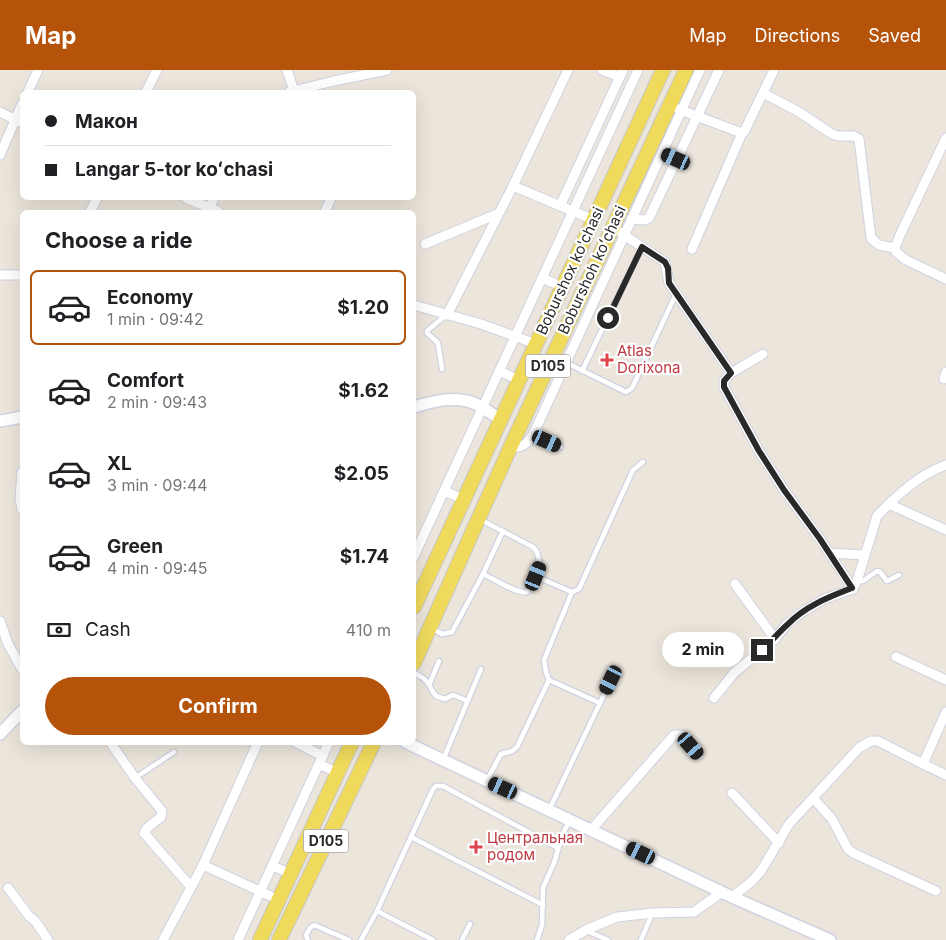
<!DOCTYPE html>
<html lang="en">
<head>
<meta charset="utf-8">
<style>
  body { margin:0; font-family:Inter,sans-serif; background:#f2f2f2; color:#202124; height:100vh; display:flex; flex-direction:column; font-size:19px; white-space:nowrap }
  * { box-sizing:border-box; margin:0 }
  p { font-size:16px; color:#757577 }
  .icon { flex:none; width:28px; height:28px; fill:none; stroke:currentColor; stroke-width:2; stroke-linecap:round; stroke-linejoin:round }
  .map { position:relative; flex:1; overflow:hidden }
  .drawer { position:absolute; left:20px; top:140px; width:396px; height:535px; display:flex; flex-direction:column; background:#fff; border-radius:8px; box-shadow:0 5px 20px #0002 }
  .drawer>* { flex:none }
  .banner { position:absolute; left:20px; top:20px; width:396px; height:110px; border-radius:8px; box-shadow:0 5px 20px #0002; display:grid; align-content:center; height:110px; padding:0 25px; background:#fff }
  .end { position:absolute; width:22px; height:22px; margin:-11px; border:6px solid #292929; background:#fff; box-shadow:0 0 0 2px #fff }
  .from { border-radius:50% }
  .bubble { position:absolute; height:35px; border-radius:18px; background:#fff; box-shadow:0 5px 20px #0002; font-size:16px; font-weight:700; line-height:35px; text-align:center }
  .car { position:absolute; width:15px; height:30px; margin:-15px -8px; border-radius:6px; box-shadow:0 0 4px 1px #0007; background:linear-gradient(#222 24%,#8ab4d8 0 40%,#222 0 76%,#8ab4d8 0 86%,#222 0) }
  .banner b { display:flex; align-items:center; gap:18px; height:48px; font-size:19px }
  .banner b+b { border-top:1px solid #e0e0e0 }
  .banner i { width:12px; height:12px; background:#202124 }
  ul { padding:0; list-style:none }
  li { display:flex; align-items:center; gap:15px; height:75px; margin:0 10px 8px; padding:0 15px; border:2px solid transparent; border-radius:8px }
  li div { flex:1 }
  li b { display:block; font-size:19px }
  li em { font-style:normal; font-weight:700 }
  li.active { border-color:#b45309 }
  li>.icon { width:45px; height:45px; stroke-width:1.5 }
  h2 { padding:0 25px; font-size:22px; line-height:60px }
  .pay { display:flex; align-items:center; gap:12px; height:55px; padding:0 25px; font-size:19px }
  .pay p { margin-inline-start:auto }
  .primary-button { display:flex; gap:10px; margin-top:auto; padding:10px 25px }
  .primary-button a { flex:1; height:58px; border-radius:30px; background:#b45309; color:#fff; font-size:20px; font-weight:700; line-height:58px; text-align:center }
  header { display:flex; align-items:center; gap:30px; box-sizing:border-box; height:70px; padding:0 25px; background:#b45309; color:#fff }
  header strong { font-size:24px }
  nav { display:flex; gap:28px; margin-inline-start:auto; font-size:18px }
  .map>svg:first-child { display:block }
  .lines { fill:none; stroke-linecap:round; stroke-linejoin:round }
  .service-casing { stroke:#d0d2e2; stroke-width:7 }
  .minor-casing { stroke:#d0d2e2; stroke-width:11 }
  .tertiary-casing { stroke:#d0d2e2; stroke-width:14 }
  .primary-casing { stroke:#c7c7c7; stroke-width:16 }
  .service { stroke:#fff; stroke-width:4.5 }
  .minor { stroke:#fff; stroke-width:9 }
  .tertiary { stroke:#fff; stroke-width:11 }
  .primary { stroke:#efda5c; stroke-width:14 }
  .route { stroke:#292929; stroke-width:6 }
  .health-dot { fill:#e0444e; stroke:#fff; stroke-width:2 }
  .labels { text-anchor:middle; stroke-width:4.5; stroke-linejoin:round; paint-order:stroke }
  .shield { fill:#fff; stroke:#696969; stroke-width:1 }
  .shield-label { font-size:14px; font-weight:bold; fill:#292929 }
  .street-label { font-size:15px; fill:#292929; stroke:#fff }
  .health-label { font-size:15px; fill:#be3a42; stroke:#fff; text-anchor:start }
</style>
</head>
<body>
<header>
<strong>Map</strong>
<nav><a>Map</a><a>Directions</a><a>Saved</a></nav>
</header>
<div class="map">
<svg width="946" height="870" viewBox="0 0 946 870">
  <rect width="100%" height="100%" fill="#ebe5db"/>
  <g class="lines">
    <g class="service-casing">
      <g id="service">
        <polyline points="567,293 626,322 632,318 676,224"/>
        <polyline points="442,299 438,273 427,263 427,261 446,245"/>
        <polyline points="582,301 642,177"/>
        <polyline points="533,365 561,377"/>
        <path d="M479,449L533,477L537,482L540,495L527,522C517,524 494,509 483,504L503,461"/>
        <polyline points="535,506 572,522 579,519 633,400 643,392"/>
        <polyline points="857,511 863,511 877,501 880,502 887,511 899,505"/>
        <polyline points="431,558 442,564 452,562 483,504"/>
        <path d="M414,603C432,612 425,612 436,626L445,629L453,625L468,631"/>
        <polyline points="549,610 546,602 544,590 572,522"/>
        <polyline points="430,613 439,591"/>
        <polyline points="443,690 481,599"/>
        <polyline points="135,708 174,682"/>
        <polyline points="487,710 501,684 512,681 517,677 549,610 600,633"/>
        <polyline points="549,740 611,610"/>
        <polyline points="411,767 543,835"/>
        <polyline points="377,841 433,870"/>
        <polyline points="587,861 608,870"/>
        <polyline points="308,870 306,865 310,858 314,855 349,870"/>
        <polyline points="361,870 377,841 433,719 436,716 443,716 558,778"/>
        <polyline points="462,870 470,854"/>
        <polyline points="537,870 542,855 543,818 554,793 562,766 569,751"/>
        <polyline points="641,870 652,844"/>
      </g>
    </g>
    <g class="minor-casing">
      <g id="minor">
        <polyline points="287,0 294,21"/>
        <polyline points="602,0 620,7"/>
        <polyline points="28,22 38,0"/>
        <polyline points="146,22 157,0"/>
        <polyline points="289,22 334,11 387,0"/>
        <polyline points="763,23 799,42 832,64 838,66 854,66 859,69 871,168 879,175 895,178"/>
        <polyline points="678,39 739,62 744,62 774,0"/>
        <polyline points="0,42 22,53"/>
        <polyline points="946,68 900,165 895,178 896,182 906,190 946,209"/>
        <polyline points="0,85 22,34"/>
        <polyline points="513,116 594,150"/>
        <polyline points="186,128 219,142"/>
        <polyline points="560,136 623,0"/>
        <polyline points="90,142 97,128"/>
        <polyline points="207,142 214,128"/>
        <polyline points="325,142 331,128"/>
        <polyline points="631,149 645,150 649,148 719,0"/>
        <polyline points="612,157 665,192 669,213 731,303 724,311 724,317 759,381 784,420 820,469 853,519"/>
        <polyline points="425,174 497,144"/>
        <polyline points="692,179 742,63"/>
        <polyline points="0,205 22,205"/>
        <polyline points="542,208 563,217"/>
        <polyline points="414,235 481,254 536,274"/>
        <polyline points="447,245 513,116 568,0"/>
        <polyline points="499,301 519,310"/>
        <polyline points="731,303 763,284"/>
        <polyline points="944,309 946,302"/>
        <path d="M510,378C523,377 526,375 533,365L700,0"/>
        <polyline points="22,402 20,429 22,439"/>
        <polyline points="444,421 463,429"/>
        <path d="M889,434C905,418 924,403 946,395"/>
        <polyline points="829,483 865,485"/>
        <polyline points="414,486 638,0"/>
        <polyline points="735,514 775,569"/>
        <polyline points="853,519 857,511 877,446 889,434 946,460"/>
        <polyline points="0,551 8,574 22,599"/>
        <polyline points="896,587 946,610"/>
        <polyline points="714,628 734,603 775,569 787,554 801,543 824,529 853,519"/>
        <polyline points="110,672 135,708 162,741 161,747 147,758 144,763 191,817"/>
        <polyline points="295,672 323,686"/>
        <polyline points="319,694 338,703"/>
        <polyline points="923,694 946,705"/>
        <polyline points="732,723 779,773"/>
        <polyline points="813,728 832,749 848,779 853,783 936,821"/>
        <polyline points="592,759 674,665 681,665 699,685"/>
        <polyline points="203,795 279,830"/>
        <polyline points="273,796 291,804"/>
        <polyline points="8,818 29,846 36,852 48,870"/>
        <polyline points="732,827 751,812 761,801 789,754 859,678 871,671 878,671 923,694 946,642"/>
        <polyline points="163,870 203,795 258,672"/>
        <polyline points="238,870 329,672"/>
        <polyline points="569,870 586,860 617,847 653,843 694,842 722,822"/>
      </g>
    </g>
    <g class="tertiary-casing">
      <g id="tertiary">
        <path d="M414,337C434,331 456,325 476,334C484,338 492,344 500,349"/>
        <polyline points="0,351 22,347"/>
        <polyline points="0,664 22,641"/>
        <polyline points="405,672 732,827 830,870"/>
      </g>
    </g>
    <g class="primary-casing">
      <g id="primary">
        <polyline points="414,537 663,0"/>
        <polyline points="414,593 510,378 686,0"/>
        <polyline points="260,870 352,672"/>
        <polyline points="279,870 374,672"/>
      </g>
    </g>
    <use href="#service" class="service"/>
    <use href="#minor" class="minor"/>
    <use href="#tertiary" class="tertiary"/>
    <use href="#primary" class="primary"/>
  </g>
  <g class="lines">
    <path class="route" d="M608,248L642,177L665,192L668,198L669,213L731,303L724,311V317L759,381L784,420L820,469L852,518C829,527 805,536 787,555C778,563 771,572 762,580"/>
  </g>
  <g class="health-dot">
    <path d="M604.5 282.5h5v5h5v5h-5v5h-5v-5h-5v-5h5z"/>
    <path d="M473.5 769.5h5v5h5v5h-5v5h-5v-5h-5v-5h5z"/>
  </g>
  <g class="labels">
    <g class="shield">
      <rect x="525.5" y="284.5" width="45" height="23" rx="4"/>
      <rect x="303.5" y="759.5" width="45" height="23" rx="4"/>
    </g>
    <g class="shield-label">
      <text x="548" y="301">D105</text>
      <text x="326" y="776">D105</text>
    </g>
    <g class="street-label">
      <text transform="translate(592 200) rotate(-65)" y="5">Boburshoh koʻchasi</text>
      <text transform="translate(570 201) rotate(-65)" y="5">Boburshox ko'chasi</text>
    </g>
    <g class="health-label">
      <text x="617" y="286">Atlas<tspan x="617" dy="17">Dorixona</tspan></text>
      <text x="487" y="773">Центральная<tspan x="487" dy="17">родом</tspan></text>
    </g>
  </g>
</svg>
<i class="end from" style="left:608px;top:248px"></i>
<i class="end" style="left:762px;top:580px"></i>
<div class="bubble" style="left:662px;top:562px;width:82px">2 min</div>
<i class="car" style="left:676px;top:89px;rotate:294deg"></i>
<i class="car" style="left:547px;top:371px;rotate:114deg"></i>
<i class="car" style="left:536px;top:506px;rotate:22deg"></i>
<i class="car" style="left:611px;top:610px;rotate:206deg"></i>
<i class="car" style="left:691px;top:676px;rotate:139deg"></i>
<i class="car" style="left:503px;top:718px;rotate:295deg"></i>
<i class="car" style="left:641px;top:783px;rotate:296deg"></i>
<div class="banner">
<b><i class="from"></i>Макон</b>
<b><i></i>Langar 5-tor koʻchasi</b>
</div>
<section class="drawer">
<h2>Choose a ride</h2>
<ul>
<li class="active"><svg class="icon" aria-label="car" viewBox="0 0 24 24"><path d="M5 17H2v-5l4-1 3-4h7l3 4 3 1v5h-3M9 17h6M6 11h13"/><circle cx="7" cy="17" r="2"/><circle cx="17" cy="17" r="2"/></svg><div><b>Economy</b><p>1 min · 09:42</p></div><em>$1.20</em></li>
<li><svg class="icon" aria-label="car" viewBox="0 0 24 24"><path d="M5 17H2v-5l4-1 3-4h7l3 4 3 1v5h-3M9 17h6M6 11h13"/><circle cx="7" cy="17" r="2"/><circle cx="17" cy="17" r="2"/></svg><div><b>Comfort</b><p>2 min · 09:43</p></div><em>$1.62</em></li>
<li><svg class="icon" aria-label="car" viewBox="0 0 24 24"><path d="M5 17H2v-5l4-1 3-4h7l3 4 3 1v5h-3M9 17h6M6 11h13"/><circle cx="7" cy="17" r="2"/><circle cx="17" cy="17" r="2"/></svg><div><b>XL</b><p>3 min · 09:44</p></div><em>$2.05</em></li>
<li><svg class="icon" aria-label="car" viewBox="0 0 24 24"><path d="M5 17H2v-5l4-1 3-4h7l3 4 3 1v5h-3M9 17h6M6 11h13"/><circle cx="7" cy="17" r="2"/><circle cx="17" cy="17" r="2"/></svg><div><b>Green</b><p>4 min · 09:45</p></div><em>$1.74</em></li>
</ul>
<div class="pay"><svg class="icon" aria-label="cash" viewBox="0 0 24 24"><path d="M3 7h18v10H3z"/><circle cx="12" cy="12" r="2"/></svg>Cash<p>410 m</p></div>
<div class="primary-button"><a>Confirm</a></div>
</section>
</div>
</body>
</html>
